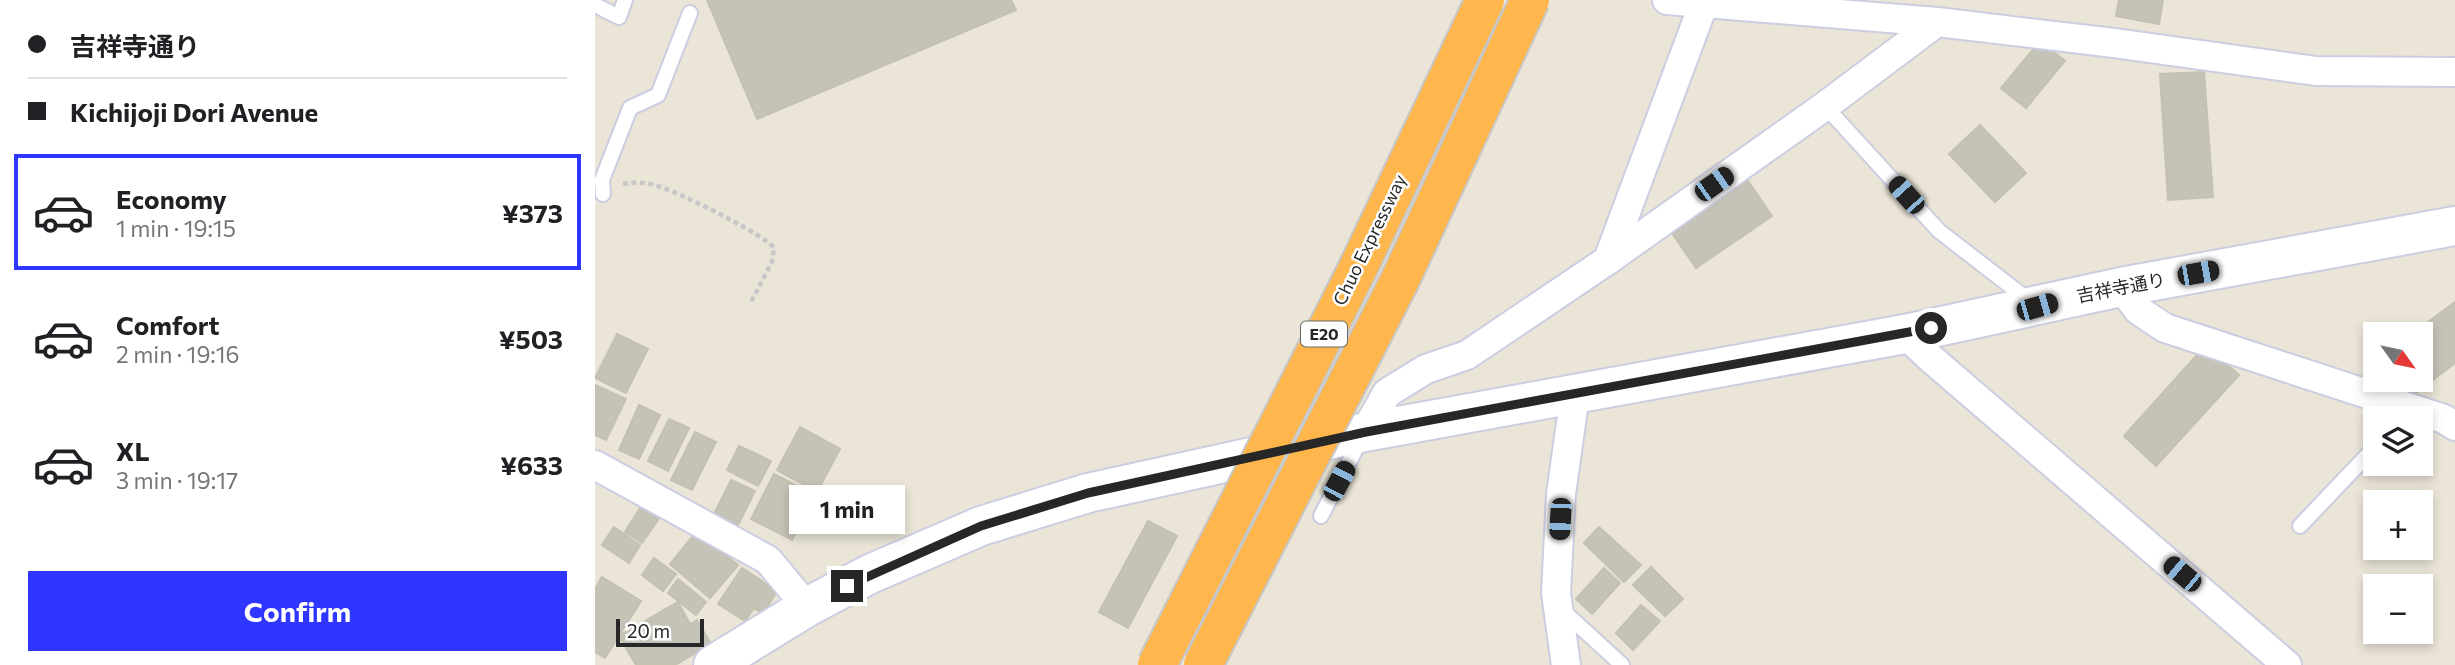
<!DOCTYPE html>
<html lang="en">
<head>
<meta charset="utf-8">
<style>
  body { margin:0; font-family:Commissioner,"Noto Sans JP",sans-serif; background:#f2f2f2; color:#202124; height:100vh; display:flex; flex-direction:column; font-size:26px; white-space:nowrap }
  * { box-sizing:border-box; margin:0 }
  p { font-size:23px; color:#757577 }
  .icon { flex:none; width:38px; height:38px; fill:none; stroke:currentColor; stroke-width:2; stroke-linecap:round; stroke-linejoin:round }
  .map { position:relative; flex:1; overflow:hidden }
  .sheet { display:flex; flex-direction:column; background:#fff; width:595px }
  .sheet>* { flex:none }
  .guide { display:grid; align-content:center; height:154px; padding:0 28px; background:#fff }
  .needle { width:46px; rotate:123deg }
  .controls { position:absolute; left:1768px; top:322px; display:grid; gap:14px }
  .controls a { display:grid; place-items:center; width:70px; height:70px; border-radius:0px; background:#fff; box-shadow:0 4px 10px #0003; font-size:35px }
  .scale { position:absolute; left:21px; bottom:18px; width:88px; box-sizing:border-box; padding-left:7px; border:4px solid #272727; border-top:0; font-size:19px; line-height:24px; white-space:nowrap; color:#272727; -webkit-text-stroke:5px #fff; paint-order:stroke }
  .end { position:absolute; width:32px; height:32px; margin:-16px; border:9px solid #272727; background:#fff; box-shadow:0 0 0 4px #fff }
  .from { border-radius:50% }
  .bubble { position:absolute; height:49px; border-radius:0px; background:#fff; box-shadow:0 4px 10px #0003; font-size:23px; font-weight:700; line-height:49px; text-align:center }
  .car { position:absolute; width:21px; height:42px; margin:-21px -10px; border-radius:9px; box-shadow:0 0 5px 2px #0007; background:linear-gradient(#222 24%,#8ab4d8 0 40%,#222 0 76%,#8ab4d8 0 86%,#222 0) }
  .guide b { display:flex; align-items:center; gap:24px; height:66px; font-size:26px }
  .guide b+b { border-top:2px solid #e0e0e0 }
  .guide i { width:18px; height:18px; background:#202124 }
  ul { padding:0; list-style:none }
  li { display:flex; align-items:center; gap:21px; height:116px; margin:0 14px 10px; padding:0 14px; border:4px solid transparent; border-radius:0px }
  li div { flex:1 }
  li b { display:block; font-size:26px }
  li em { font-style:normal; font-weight:700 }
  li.on { border-color:#2f36ff }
  li>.icon { width:63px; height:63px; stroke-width:1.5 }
  .cta { display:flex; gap:14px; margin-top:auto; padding:14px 28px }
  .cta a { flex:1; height:80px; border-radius:0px; background:#2f36ff; color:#fff; font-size:28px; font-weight:700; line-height:80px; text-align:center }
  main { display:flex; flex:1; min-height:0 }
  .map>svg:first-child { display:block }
  .building { fill:#c5c2b7; stroke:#c5c1b1; stroke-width:2 }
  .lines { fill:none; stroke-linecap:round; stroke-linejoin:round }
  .lane-casing { stroke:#cccde1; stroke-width:18 }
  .street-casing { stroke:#cccde1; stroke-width:32 }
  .secondary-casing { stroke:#cccde1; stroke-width:42 }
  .path { stroke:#c7c7c7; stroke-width:4.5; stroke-dasharray:5 3.5; stroke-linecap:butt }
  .lane { stroke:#fff; stroke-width:14 }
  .street { stroke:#fff; stroke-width:28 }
  .secondary { stroke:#fff; stroke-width:38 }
  .highway-bridge-casing { stroke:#c7c7c7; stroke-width:42; stroke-linecap:butt }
  .highway-bridge { stroke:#ffb64d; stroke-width:38 }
  .route { stroke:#272727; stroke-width:9 }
  .labels { text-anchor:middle; stroke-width:5; stroke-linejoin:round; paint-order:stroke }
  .shield { fill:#fff; stroke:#686868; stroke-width:2 }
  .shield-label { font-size:16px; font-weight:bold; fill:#272727 }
  .street-label { font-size:18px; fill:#272727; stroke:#fff }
</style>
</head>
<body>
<main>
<section class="sheet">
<div class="guide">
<b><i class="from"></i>吉祥寺通り</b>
<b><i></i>Kichijoji Dori Avenue</b>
</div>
<ul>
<li class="on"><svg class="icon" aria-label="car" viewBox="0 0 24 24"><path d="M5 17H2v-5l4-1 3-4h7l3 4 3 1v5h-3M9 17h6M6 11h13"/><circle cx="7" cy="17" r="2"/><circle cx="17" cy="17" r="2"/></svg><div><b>Economy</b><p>1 min · 19:15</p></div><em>¥373</em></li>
<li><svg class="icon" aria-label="car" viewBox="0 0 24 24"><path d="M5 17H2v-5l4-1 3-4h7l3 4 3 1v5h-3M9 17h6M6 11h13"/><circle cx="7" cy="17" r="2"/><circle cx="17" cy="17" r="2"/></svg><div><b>Comfort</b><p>2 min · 19:16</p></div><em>¥503</em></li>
<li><svg class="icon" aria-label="car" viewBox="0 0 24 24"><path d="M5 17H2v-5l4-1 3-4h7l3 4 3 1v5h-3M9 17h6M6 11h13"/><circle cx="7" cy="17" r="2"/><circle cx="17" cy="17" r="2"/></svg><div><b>XL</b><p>3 min · 19:17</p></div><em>¥633</em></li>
</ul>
<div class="cta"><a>Confirm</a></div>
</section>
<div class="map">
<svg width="1860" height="665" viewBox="0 0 1860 665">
  <rect width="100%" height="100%" fill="#eae5d7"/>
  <g class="building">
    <polygon points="112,0 416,0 421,10 162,119"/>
    <polygon points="1524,0 1568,0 1564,24 1521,16"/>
    <polygon points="1445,41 1470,61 1431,108 1406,88"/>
    <polygon points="1609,72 1618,197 1573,200 1565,74"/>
    <polygon points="1385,125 1431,173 1400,202 1354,154"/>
    <polygon points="1153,181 1177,216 1101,268 1077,233"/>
    <polygon points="1860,302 1860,363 1821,393 1811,380 1825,380 1825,334 1817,334"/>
    <polygon points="22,334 53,349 31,393 0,378"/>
    <polygon points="1611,345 1644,375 1561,466 1529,436"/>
    <polygon points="0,385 31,399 11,440 0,435"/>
    <polygon points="44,405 65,415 44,459 24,450"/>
    <polygon points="74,419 94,428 73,471 53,461"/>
    <polygon points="205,427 245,449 222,492 182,470"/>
    <polygon points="100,432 121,442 97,490 76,480"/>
    <polygon points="144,446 176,461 163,486 132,470"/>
    <polygon points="179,474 220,495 197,540 156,519"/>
    <polygon points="136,480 160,491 142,527 118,516"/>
    <polygon points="47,505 65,517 47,543 30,532"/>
    <polygon points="553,521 582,536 533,628 504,612"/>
    <polygon points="19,527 45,545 34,563 7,545"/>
    <polygon points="1004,527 1046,565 1029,582 989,543"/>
    <polygon points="102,531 143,565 115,598 75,564"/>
    <polygon points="59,558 81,574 68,591 47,575"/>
    <polygon points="1056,567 1088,599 1070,616 1038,585"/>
    <polygon points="147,568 182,591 168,614 159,608 150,621 123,604"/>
    <polygon points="1009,568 1025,583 997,614 981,599"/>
    <polygon points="7,577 46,601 10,658 0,652 0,589"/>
    <polygon points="83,579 111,602 101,615 73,593"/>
    <polygon points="83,602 95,624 102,620 116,644 80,665 41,665 24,636"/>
    <polygon points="1046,605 1065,621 1038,650 1021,633"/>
  </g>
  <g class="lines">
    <g class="lane-casing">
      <g id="lane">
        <polyline points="0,5 24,17 30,0"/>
        <polyline points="1230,106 1344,231 1436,302"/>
        <polyline points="8,194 7,180 35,108 63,95 95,13"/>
        <polyline points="726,516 766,439"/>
        <polyline points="1705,526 1780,447"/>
        <polyline points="966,609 1027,665"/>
      </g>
    </g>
    <g class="street-casing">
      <g id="street">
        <polyline points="1072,0 1342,22 1519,43 1721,71 1860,72"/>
        <polyline points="1013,260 1110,0"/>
        <polyline points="1526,287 1543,310 1570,328 1849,419 1860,426"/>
        <polyline points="1310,334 1333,356 1692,665"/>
        <polyline points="770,432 792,393 831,369 872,355 1013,260 1230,106 1342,22"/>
        <polyline points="0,465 173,560 212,607"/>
        <polyline points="971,665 961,593 966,494 980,395"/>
      </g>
    </g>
    <g class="secondary-casing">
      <polyline id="secondary" points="118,665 212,607 275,574 386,526 493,493 770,432 1310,334 1526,287 1860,226"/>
    </g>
    <path class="path" d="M28,184C39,182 48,182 60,185C79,190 169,234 179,248L177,262L155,304"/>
    <use href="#lane" class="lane"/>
    <use href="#street" class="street"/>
    <use href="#secondary" class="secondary"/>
    <g class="highway-bridge-casing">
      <g id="highway-bridge">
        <polyline points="562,665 762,270 890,0"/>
        <polyline points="608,665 805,280 935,0"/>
      </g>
    </g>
    <use href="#highway-bridge" class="highway-bridge"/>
  </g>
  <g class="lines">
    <polyline class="route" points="252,586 386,526 493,493 771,432 1336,328"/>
  </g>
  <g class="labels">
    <rect class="shield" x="706" y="321.5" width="46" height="25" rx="5"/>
    <g class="shield-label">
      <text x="729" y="340">E20</text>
    </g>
    <g class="street-label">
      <text transform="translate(775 240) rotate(-64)" y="6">Chuo Expressway</text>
      <text transform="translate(1526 288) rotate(-11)" y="6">吉祥寺通り</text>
    </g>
  </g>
</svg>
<div class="controls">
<a><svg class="needle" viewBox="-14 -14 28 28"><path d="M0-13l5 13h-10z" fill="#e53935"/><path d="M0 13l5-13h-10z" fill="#757577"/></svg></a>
<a><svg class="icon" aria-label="layers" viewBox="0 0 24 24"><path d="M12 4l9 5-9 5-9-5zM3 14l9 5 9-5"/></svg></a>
<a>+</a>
<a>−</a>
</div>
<div class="scale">20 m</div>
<i class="end from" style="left:1336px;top:328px"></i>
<i class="end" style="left:252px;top:586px"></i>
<div class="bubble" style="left:194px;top:485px;width:116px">1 min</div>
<i class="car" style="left:1119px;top:184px;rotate:55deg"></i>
<i class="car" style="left:1311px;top:195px;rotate:318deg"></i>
<i class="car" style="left:1603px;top:273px;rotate:80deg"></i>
<i class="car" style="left:1442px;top:307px;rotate:74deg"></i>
<i class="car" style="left:744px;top:481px;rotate:28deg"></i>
<i class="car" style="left:965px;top:519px;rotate:183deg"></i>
<i class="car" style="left:1587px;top:574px;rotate:310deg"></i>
</div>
</main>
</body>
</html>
